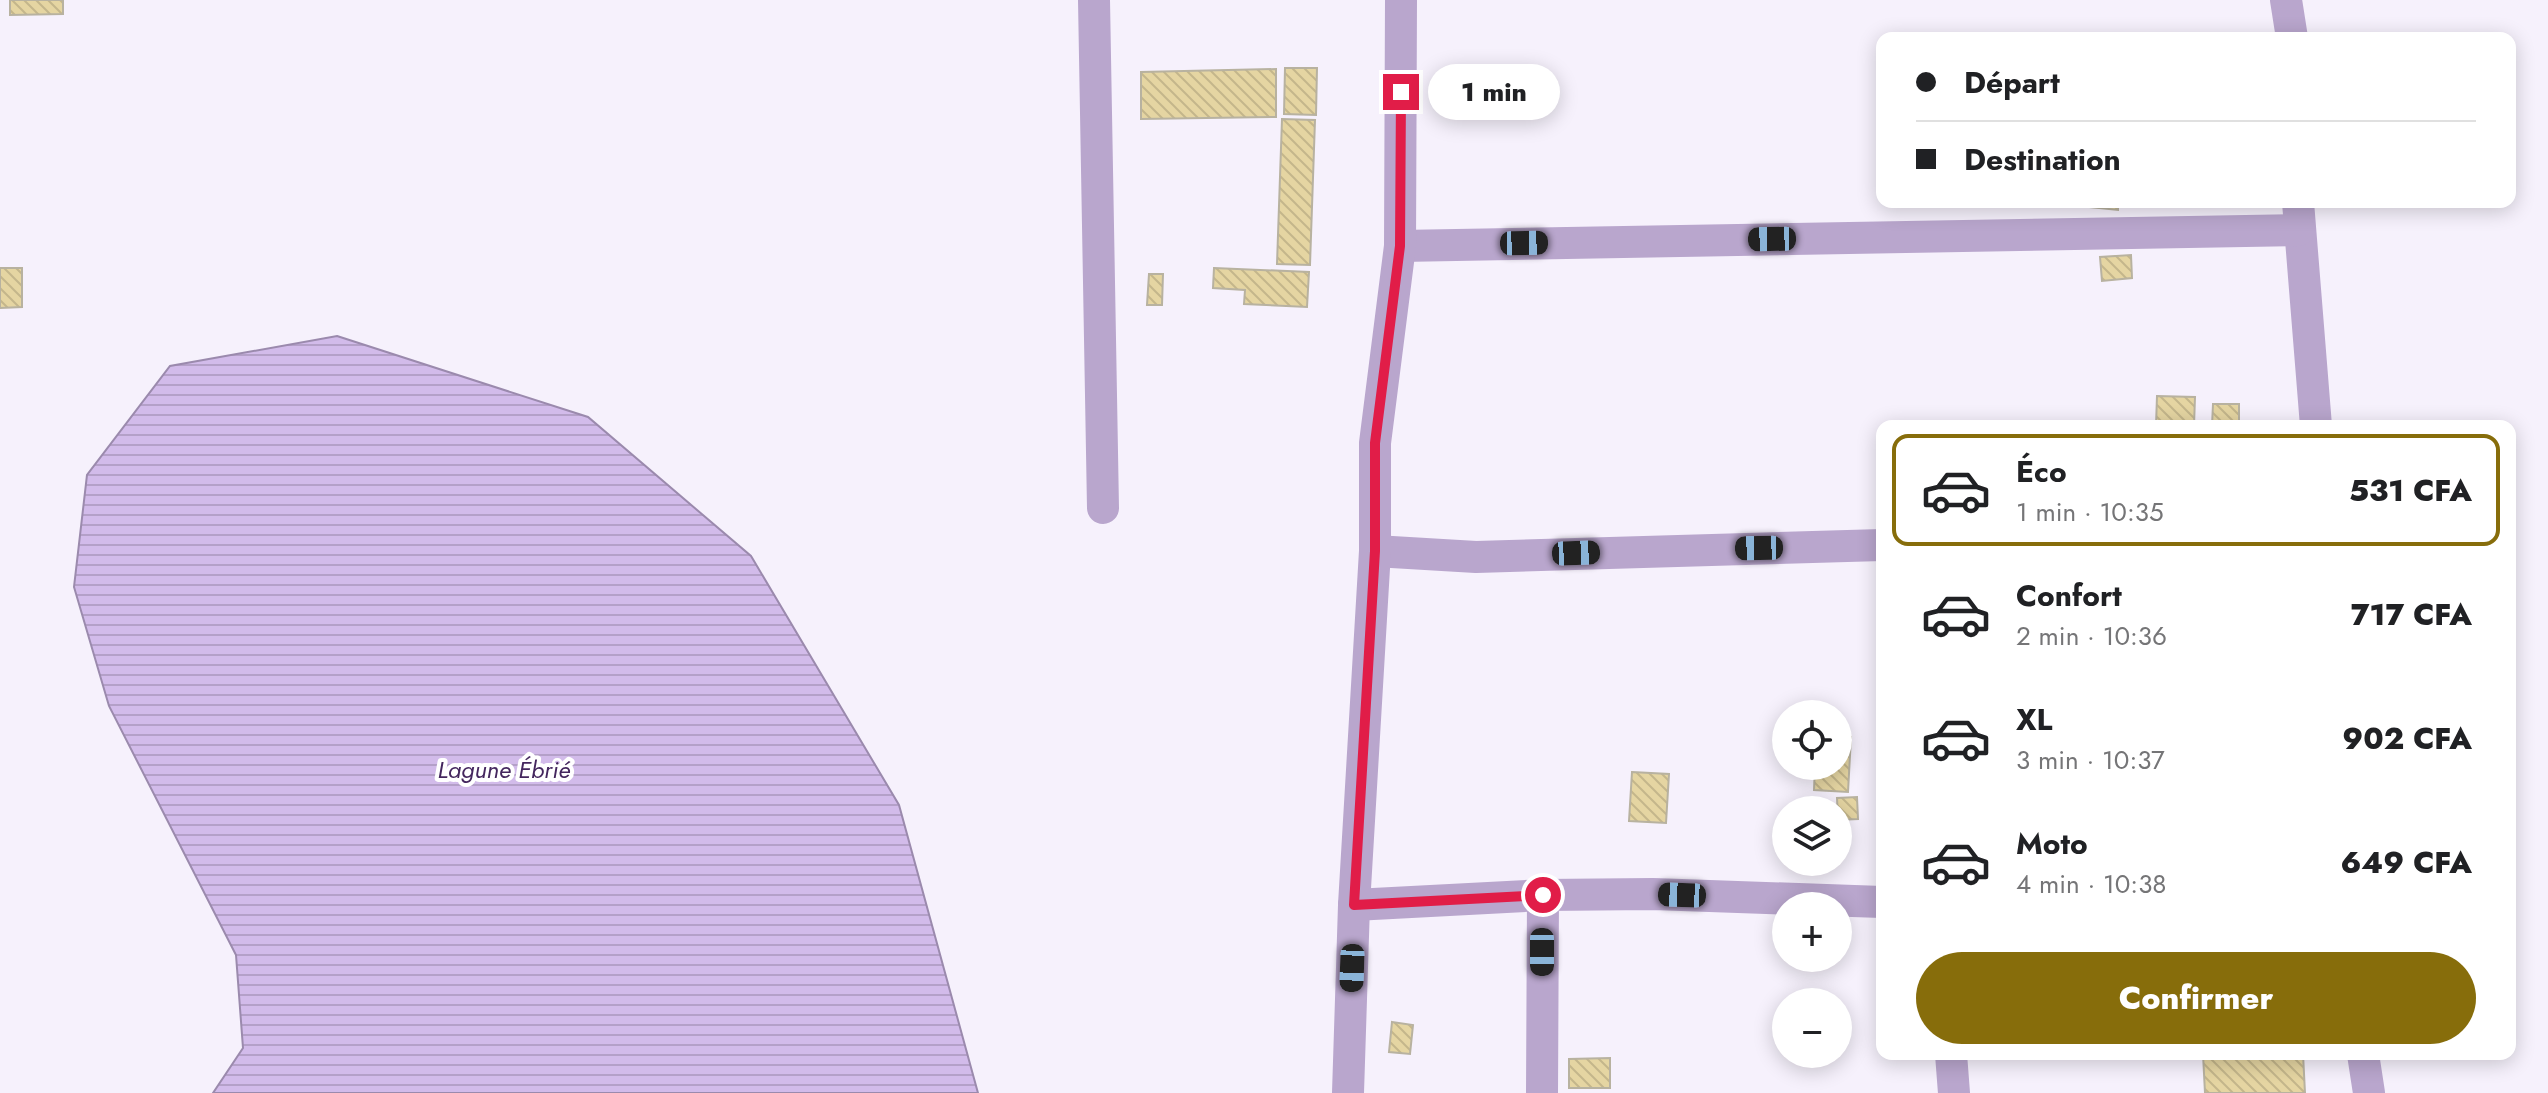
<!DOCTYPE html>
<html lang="fr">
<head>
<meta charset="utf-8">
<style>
  body { margin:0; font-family:Jost,sans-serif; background:#f2f2f2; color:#202124; height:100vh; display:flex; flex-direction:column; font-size:30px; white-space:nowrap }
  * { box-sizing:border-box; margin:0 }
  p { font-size:26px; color:#757577 }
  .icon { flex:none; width:44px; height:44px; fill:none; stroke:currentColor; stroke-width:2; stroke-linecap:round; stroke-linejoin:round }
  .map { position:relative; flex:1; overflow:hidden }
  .drawer { position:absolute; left:1876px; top:420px; width:640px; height:640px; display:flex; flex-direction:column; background:#fff; border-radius:16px; box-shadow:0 4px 20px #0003 }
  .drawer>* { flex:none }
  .banner { position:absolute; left:1876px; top:32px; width:640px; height:176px; border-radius:16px; box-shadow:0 4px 20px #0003; display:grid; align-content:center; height:176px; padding:0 40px; background:#fff }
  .controls { position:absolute; left:1772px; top:700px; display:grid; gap:16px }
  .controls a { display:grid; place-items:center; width:80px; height:80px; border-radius:50%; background:#fff; box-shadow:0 4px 20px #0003; font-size:40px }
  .end { position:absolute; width:36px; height:36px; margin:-18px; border:10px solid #e11d48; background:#fff; box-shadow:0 0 0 4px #fff }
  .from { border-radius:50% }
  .bubble { position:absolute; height:56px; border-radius:28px; background:#fff; box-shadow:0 4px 20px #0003; font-size:26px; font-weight:800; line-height:56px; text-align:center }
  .car { position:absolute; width:24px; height:48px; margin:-24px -12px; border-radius:10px; box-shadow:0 0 6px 2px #0007; background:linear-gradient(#222 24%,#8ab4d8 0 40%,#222 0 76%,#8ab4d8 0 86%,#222 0) }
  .banner b { display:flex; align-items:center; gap:28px; height:76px; font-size:30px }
  .banner b+b { border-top:2px solid #e0e0e0 }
  .banner i { width:20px; height:20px; background:#202124 }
  ul { padding:14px 0 0; list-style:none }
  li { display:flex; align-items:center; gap:24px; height:112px; margin:0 16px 12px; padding:0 24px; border:4px solid transparent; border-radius:16px }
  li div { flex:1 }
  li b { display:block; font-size:30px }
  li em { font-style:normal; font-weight:800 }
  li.selected { border-color:#876d0b }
  li>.icon { width:72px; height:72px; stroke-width:1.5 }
  .primary-button { display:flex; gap:16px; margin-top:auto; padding:16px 40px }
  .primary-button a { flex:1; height:92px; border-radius:48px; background:#876d0b; color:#fff; font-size:32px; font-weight:800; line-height:92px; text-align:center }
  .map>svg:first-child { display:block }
  .water { fill:url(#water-rules); stroke:#9b8aad; stroke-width:2 }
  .building { fill:url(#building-back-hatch); stroke:#b8b2a0; stroke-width:2 }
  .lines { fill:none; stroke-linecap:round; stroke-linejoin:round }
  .minor { stroke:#b9a6cd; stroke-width:32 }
  .route { stroke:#e11d48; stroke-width:10 }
  .labels { text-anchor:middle; stroke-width:8; stroke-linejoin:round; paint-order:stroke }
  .water-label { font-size:24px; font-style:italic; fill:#44265e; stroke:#fff }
</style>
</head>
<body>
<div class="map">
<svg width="2548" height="1093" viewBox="0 0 2548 1093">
  <defs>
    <pattern id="water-rules" width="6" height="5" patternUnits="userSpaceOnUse" patternTransform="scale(2)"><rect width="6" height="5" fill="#d2bbea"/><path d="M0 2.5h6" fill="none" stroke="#b4a0c8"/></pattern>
    <pattern id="building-back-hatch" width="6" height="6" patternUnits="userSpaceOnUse" patternTransform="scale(2)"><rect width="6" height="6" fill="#e5d5a2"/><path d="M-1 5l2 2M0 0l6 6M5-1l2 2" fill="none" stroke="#c4b68b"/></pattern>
  </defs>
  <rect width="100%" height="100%" fill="#f6f1fc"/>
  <polygon class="water" points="337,336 588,417 751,556 899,805 978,1093 213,1093 243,1048 236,955 109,706 74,587 87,475 170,366"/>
  <g class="building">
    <polygon points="10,0 63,0 63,14 10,15"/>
    <polygon points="1285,68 1317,68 1316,115 1284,114"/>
    <polygon points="1276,69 1276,117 1141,119 1141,72"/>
    <polygon points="1282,119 1315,120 1310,265 1277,264"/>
    <polygon points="2090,202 2118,202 2118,210 2090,207"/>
    <polygon points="2131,255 2132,278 2102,281 2100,257"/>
    <polygon points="0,268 22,268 22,307 0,308"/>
    <polygon points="1214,268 1309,272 1307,307 1244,304 1245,290 1213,288"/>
    <polygon points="1149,274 1163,274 1162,305 1147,305"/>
    <polygon points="2157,396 2195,397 2194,426 2156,426"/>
    <polygon points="2213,404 2239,404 2239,426 2212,426"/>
    <polygon points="1838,736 1851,737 1848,792 1814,790 1815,766 1838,766"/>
    <polygon points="1632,772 1669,774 1666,823 1629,821"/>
    <polygon points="1857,797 1858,819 1838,820 1837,798"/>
    <polygon points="1392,1022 1413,1025 1410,1054 1389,1052"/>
    <polygon points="2203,1054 2303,1054 2305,1093 2205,1093"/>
    <polygon points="1610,1058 1610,1088 1569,1088 1569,1059"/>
  </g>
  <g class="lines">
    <g class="minor">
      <polyline points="1094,0 1103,508"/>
      <polyline points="2286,0 2292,38"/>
      <polyline points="2298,202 2316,426"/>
      <polyline points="1400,246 2299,230"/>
      <polyline points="1375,551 1476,557 1882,545"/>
      <polyline points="1354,905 1543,895 1653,894 1882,902"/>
      <polyline points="1951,1054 1954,1093"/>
      <polyline points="2363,1054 2369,1093"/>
      <polyline points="1348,1093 1354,905 1375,551 1375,443 1400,246 1401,0"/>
      <polyline points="1542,1093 1543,895"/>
    </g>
  </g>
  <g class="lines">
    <polyline class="route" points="1401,92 1400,246 1375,443 1375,551 1354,905 1543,895"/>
  </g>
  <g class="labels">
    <g class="water-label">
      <text x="504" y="778">Lagune Ébrié</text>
    </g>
  </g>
</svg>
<div class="controls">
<a><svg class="icon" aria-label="locate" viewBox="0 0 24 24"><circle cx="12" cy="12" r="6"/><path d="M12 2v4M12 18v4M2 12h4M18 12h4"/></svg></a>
<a><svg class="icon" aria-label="layers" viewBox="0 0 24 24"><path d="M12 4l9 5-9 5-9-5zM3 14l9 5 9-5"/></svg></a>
<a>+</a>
<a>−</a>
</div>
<i class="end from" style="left:1543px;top:895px"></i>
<i class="end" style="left:1401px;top:92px"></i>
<div class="bubble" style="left:1428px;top:64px;width:132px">1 min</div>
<i class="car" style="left:1772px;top:239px;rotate:269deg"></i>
<i class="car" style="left:1524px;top:243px;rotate:89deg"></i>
<i class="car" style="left:1759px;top:548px;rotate:269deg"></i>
<i class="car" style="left:1576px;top:553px;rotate:88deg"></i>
<i class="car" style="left:1682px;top:895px;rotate:272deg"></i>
<i class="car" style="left:1542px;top:952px;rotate:180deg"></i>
<i class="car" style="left:1352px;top:968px;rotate:182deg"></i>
<div class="banner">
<b><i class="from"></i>Départ</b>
<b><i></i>Destination</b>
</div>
<section class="drawer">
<ul>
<li class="selected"><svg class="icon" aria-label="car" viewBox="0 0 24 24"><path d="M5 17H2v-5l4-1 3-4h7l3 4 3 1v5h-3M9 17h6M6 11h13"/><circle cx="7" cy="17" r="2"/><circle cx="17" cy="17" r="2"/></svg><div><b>Éco</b><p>1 min · 10:35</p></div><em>531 CFA</em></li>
<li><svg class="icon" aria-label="car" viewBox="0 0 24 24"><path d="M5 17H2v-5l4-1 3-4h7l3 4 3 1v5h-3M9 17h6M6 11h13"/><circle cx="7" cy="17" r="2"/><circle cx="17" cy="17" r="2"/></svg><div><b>Confort</b><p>2 min · 10:36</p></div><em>717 CFA</em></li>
<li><svg class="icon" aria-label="car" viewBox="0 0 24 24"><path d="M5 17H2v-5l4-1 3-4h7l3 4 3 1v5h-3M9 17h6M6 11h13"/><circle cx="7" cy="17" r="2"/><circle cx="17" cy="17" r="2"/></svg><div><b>XL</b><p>3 min · 10:37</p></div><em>902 CFA</em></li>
<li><svg class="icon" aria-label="car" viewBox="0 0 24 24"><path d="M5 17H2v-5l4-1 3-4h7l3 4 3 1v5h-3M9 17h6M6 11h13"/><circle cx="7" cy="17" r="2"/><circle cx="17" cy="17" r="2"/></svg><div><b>Moto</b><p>4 min · 10:38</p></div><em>649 CFA</em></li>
</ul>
<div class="primary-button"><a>Confirmer</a></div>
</section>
</div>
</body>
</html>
